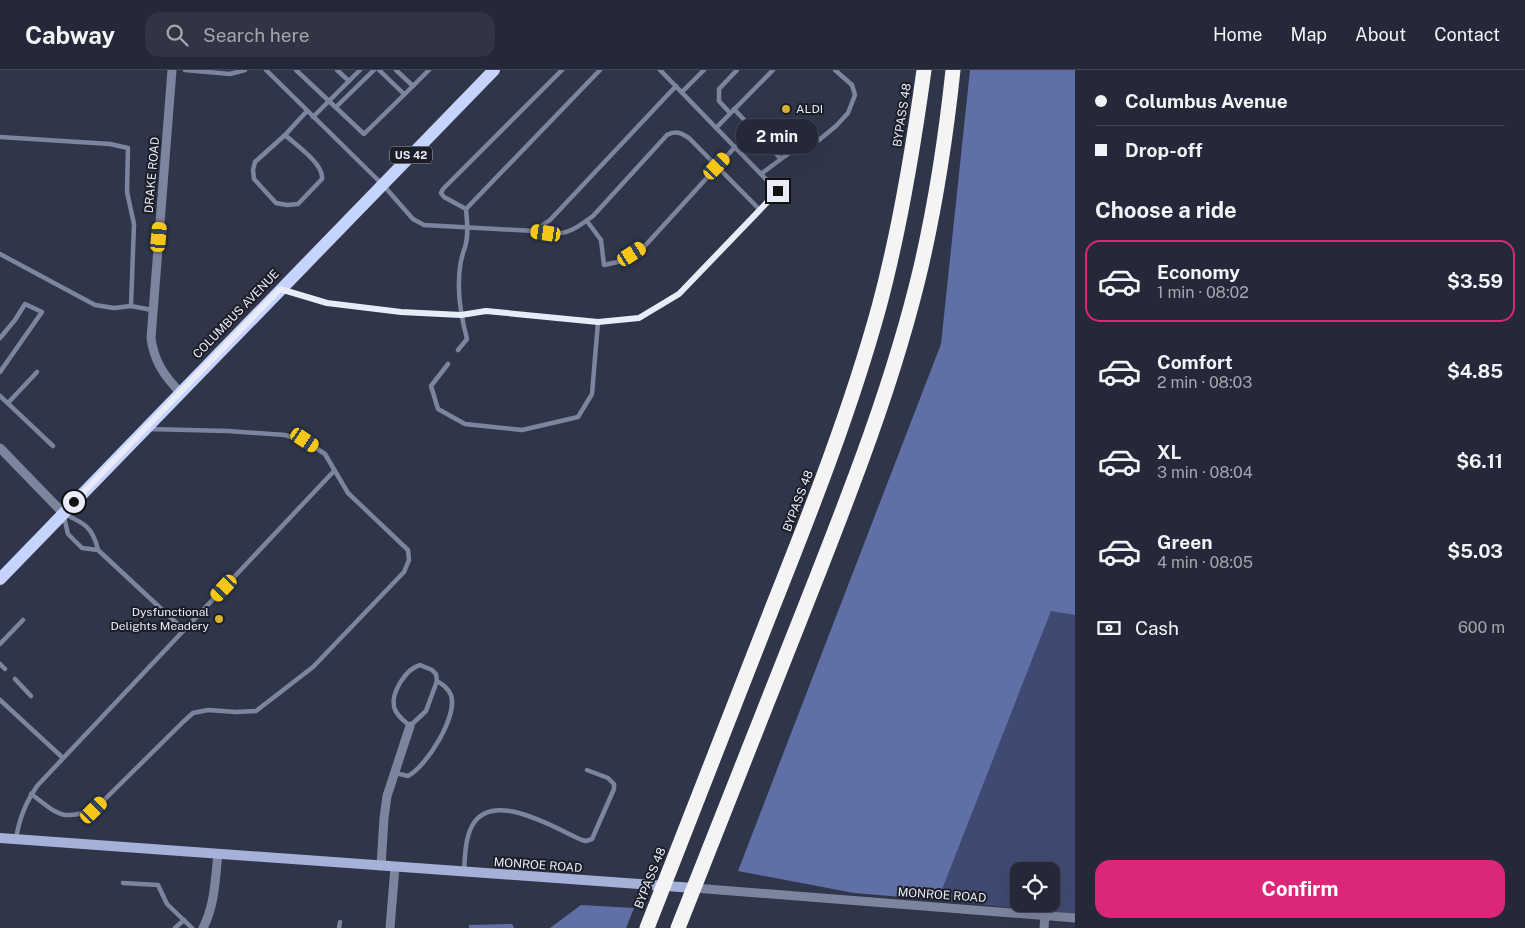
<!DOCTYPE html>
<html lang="en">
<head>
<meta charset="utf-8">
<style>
  body { margin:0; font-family:"Public Sans",sans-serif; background:#303443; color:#f1f3f6; height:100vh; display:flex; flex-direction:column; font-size:19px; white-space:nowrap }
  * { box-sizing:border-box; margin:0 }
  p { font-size:16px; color:#a3a6ae }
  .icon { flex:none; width:28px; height:28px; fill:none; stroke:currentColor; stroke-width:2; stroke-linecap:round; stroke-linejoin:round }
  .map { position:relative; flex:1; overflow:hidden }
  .side { display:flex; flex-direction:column; background:#242838; width:450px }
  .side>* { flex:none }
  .hud { display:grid; align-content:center; height:110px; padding:0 20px; background:#242838 }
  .controls { position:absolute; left:1010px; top:792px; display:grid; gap:10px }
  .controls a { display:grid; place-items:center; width:50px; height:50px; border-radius:10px; background:#242838; box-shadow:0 5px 20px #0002,0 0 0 1px #414453; font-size:25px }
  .end { position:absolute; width:22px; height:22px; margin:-11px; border:6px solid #e8ecf9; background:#111; box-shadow:0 0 0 2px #111 }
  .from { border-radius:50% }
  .bubble { position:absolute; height:35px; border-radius:15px; background:#242838; box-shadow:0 5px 20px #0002,0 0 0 1px #414453; font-size:16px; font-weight:700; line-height:35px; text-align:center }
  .car { position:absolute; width:15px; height:30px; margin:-15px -8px; border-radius:6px; box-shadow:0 0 4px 1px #0007; background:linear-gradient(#f5c518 24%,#345 0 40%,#f5c518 0 76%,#345 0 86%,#f5c518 0) }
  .hud b { display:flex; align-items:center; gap:18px; height:48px; font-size:19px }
  .hud b+b { border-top:1px solid #414453 }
  .hud i { width:12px; height:12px; background:#f1f3f6 }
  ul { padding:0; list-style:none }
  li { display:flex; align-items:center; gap:15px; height:82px; margin:0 10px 8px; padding:0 10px; border:2px solid transparent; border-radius:15px }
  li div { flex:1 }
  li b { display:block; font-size:19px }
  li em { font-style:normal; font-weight:700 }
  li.current { border-color:#db2777 }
  li>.icon { width:45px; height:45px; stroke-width:1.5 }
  h2 { padding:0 20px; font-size:22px; line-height:60px }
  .pay { display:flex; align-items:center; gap:12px; height:55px; padding:0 20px; font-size:19px }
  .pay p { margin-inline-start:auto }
  .primary-button { display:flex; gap:10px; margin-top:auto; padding:10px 20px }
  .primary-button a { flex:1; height:58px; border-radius:15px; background:#db2777; color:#fff; font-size:20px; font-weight:700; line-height:58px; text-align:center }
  header { display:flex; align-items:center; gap:30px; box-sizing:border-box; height:70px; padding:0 25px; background:#242838; border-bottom:1px solid #414453 }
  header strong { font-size:24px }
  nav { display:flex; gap:28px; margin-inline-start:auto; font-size:18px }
  .search { width:350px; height:45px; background:#303443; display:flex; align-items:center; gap:12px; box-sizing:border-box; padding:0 18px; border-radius:15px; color:#a3a6ae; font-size:19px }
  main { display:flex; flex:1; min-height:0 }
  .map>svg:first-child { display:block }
  .green { fill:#3f4a73; fill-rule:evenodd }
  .forest { fill:#606fa5 }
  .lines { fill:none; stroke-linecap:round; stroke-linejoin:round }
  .lane { stroke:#7d859e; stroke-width:4.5 }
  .street { stroke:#7d859e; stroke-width:9 }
  .secondary { stroke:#a5b1d9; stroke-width:10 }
  .primary { stroke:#c6d3fd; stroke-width:12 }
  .highway { stroke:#f3f4f3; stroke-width:15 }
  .route { stroke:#e8ecf9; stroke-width:6 }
  .poi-dot { fill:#d9b334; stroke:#1b1e27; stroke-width:2 }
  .labels { text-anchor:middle; stroke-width:4; stroke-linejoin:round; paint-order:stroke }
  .shield { fill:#1b1e27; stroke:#aaaeba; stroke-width:1 }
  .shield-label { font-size:11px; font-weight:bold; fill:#e8ecf9 }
  .poi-label { font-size:12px; fill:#e8ecf9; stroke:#1b1e27; text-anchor:start }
  .street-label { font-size:12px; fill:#e8ecf9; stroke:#1b1e27 }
</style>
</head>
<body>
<header>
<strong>Cabway</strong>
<div class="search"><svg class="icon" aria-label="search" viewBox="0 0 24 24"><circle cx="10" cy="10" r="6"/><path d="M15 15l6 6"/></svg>Search here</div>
<nav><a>Home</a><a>Map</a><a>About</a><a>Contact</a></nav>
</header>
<main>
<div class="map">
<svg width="1075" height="858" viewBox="0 0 1075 858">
  <rect width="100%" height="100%" fill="#30364a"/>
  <path class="green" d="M1051,540L1075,545V844L938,830ZM1019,801H1051V834H1019Z"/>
  <g class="forest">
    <polygon points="970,0 1075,0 1075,545 1051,541 938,830 854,823 738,801 941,274"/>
    <polygon points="581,835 634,838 626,858 550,858"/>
    <polygon points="512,854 514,858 469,858 469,855"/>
  </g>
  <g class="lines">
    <g class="lane">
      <polyline points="185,0 230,4 245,0"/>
      <polyline points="266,0 383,115 413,149 424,155 534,161 550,150 676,16"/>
      <polyline points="296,0 364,64 413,16"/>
      <polyline points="337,0 349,11"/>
      <polyline points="379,0 404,24"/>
      <polyline points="396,0 413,16 429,0"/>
      <polyline points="660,0 787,131"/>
      <polyline points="682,22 704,0"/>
      <polyline points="336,37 374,0"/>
      <polyline points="734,39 781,89 797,78 819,70 836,56 848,43 855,25 852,15 835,0"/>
      <polyline points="730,43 719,31 719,19 737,0"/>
      <polyline points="313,47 360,0"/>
      <polyline points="716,58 773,0"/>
      <path d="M285,65C296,75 324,94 322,109L298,134L287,135L276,133L254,109L253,100L255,92L285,65L307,41"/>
      <polyline points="0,67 110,74 128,78 127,122 134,154 131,236"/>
      <polyline points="761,104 781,89"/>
      <polyline points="466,139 600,0"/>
      <polyline points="587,151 601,170 604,195 622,191 643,178 735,77"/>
      <path d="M534,161C565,166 568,164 593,146L667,65C676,60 681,63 689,68L760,140"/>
      <polyline points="0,184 95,235 114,238 131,236 152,240"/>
      <polyline points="284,220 327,233 401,242 461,245 485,241 598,252 639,248 679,223 778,121"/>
      <polyline points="0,268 15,250 25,234 42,242 0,302"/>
      <path d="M458,280L467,269C462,250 458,231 459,211C459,199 461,188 465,177C469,165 467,151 466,139L444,127L441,123L443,119L562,0"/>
      <polyline points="448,294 431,316 438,339 465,354 522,360 578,347 592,324 598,252"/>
      <polyline points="0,326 53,376"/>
      <polyline points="8,333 37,302"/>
      <path d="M64,444C84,453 93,457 98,480"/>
      <polyline points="64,447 68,464 82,478 98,480 184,560"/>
      <polyline points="0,574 23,550"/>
      <polyline points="0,594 5,599"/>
      <path d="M420,595L432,600L436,604L437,611L426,641L410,656C404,651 396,645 394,637C391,622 406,599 420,595Z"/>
      <polyline points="15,609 31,626"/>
      <polyline points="0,630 63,688"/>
      <path d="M395,703L408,706C427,696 458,646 451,625C448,618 443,615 437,611"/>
      <path d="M31,724C59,744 59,751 94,740L183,652L193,643L208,640L236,642L256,641L313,597L404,502L409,490L408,480L348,423L325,384L305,371L285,365L228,361L148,359"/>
      <path d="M16,768C20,747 25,734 37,716L334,401"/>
      <path d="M464,801C465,787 465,769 472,756C492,718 556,759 582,770L586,771L592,769L614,719V714L608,708L587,700"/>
      <polyline points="123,813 158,815 167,834 192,858"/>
      <polyline points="175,858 184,850"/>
      <polyline points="339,858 340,852"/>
    </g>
    <g class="street">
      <path d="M172,0L151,268C154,291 164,306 180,322"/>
      <polyline points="0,378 63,443"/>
      <polyline points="381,796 384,748 387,726 410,656"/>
      <polyline points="694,818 1075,848"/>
      <path d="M203,858C215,835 215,810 218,784"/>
      <polyline points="390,858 395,797"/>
      <polyline points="1044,858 1045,846"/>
    </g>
    <polyline class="secondary" points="0,768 694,818"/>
    <polyline class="primary" points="0,509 494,0"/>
    <g class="highway">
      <path d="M647,858C689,751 731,644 773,536C812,438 851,339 879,237C900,159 913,80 924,0"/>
      <path d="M678,858C721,749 764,641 807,532C850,423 894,312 921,197C936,132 946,66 953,0"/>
    </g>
  </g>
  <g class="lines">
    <polyline class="route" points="74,432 280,219 327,233 401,242 461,245 486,241 598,252 639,248 679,224 778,121"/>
  </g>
  <g class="poi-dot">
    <circle cx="786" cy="39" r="5"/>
    <circle cx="219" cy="549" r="5"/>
  </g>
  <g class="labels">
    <rect class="shield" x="390" y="76.5" width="42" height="17" rx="4"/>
    <g class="shield-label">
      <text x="411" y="89">US 42</text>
    </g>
    <g class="poi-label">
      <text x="796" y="43">ALDI</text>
      <text x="209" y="546" text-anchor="end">Dysfunctional<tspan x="209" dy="14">Delights Meadery</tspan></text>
    </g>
    <g class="street-label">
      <text transform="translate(902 45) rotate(-81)" y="4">BYPASS 48</text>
      <text transform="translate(152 105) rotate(-85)" y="4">DRAKE ROAD</text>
      <text transform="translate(236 244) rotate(-46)" y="4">COLUMBUS AVENUE</text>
      <text transform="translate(798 431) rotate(-69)" y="4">BYPASS 48</text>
      <text transform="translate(538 795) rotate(4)" y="4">MONROE ROAD</text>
      <text transform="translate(650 808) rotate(-68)" y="4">BYPASS 48</text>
      <text transform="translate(942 825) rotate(4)" y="4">MONROE ROAD</text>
    </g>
  </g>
</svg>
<div class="controls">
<a><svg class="icon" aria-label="locate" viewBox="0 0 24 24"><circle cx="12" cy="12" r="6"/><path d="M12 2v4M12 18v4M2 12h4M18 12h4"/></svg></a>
</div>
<i class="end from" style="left:74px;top:432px"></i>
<i class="end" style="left:778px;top:121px"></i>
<div class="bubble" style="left:736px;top:49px;width:82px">2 min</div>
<i class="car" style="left:717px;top:96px;rotate:43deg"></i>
<i class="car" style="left:546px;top:163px;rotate:278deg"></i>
<i class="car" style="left:159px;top:167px;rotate:5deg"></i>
<i class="car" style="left:632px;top:184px;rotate:57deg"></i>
<i class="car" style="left:305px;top:370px;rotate:124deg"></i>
<i class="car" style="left:224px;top:518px;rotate:223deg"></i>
<i class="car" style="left:94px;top:740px;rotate:45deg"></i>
</div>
<section class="side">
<div class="hud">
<b><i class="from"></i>Columbus Avenue</b>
<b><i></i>Drop-off</b>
</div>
<h2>Choose a ride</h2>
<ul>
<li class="current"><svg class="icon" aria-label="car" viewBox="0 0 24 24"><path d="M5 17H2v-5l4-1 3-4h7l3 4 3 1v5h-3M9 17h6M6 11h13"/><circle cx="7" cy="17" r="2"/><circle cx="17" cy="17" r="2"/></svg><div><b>Economy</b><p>1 min · 08:02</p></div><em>$3.59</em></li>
<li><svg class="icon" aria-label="car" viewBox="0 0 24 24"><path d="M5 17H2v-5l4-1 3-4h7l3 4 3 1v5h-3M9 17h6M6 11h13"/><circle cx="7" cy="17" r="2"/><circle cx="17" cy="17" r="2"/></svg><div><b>Comfort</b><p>2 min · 08:03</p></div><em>$4.85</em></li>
<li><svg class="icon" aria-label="car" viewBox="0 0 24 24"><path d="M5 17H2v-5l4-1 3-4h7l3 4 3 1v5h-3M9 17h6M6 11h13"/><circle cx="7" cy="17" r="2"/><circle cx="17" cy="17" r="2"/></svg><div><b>XL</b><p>3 min · 08:04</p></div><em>$6.11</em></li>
<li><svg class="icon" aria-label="car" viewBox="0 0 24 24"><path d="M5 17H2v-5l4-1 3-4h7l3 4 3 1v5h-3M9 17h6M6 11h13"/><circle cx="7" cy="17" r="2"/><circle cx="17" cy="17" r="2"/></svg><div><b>Green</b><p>4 min · 08:05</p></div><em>$5.03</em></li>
</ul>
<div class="pay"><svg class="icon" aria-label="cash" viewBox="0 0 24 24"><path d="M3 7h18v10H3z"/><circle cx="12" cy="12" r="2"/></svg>Cash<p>600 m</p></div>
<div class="primary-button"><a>Confirm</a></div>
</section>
</main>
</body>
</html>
